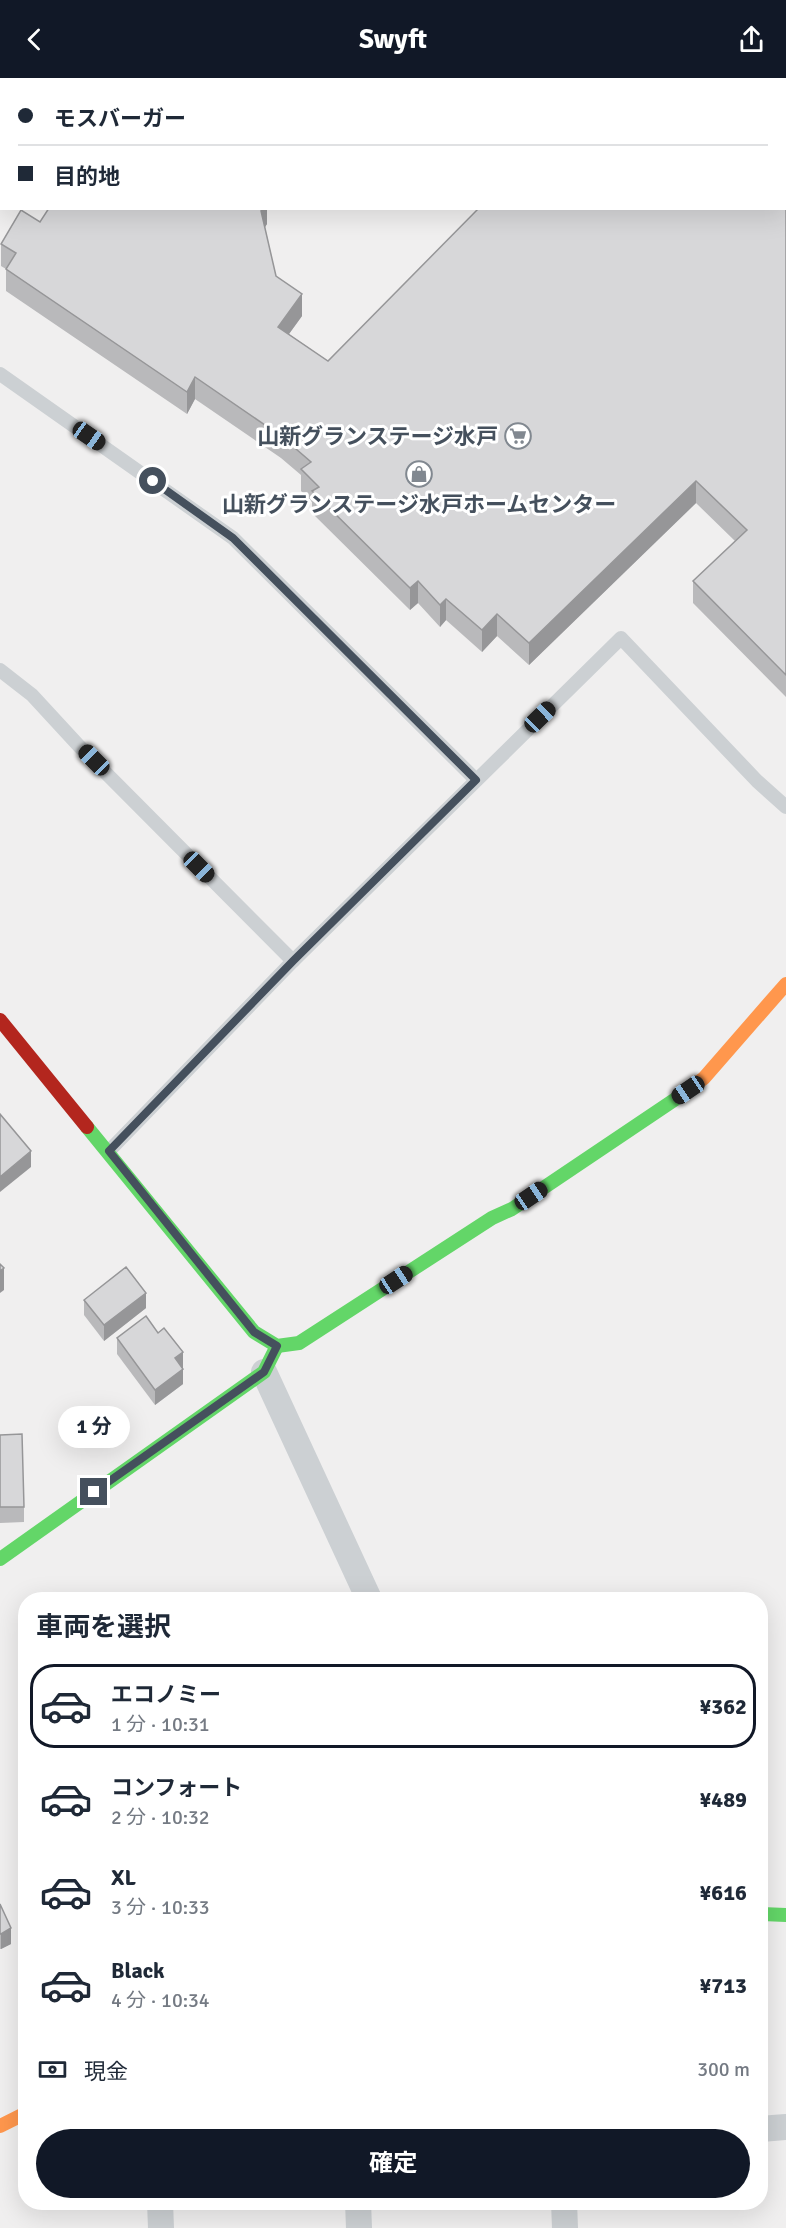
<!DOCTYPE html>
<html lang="ja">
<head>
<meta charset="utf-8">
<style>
  body { margin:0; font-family:Signika,"Noto Sans JP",sans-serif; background:#f6f6f7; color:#1f2937; height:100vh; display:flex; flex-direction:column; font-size:22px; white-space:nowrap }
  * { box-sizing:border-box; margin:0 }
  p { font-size:20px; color:#747a83 }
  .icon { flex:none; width:33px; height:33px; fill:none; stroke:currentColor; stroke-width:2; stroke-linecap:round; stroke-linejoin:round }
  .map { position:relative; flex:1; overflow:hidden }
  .panel { position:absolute; left:18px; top:1514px; width:750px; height:618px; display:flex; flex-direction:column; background:#fff; border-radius:24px; box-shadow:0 6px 24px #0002 }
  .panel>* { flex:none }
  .hud { position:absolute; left:0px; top:0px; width:786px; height:132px; box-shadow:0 6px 24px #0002; display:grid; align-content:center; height:132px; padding:0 18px; background:#fff }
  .end { position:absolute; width:27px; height:27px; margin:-14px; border:8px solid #45505d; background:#fff; box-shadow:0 0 0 3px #fff }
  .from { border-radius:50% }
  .bubble { position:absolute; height:42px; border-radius:21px; background:#fff; box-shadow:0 6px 24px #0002; font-size:20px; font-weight:700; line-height:42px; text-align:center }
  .car { position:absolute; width:18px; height:36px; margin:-18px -9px; border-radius:8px; box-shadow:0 0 4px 2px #0007; background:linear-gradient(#222 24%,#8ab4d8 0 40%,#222 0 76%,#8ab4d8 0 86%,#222 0) }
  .hud b { display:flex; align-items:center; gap:21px; height:57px; font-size:22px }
  .hud b+b { border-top:2px solid #e0e1e3 }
  .hud i { width:15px; height:15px; background:#1f2937 }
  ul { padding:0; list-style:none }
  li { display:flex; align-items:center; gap:18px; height:84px; margin:0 12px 9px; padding:0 6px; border:3px solid transparent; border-radius:24px }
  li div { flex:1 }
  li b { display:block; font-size:22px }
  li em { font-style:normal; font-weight:700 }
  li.current { border-color:#111827 }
  li>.icon { width:54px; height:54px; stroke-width:1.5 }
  h2 { padding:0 18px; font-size:27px; line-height:72px }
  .pay { display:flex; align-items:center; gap:15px; height:66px; padding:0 18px; font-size:22px }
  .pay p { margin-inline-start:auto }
  .action { display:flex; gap:12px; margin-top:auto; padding:12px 18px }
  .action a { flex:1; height:69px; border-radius:36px; background:#111827; color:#fff; font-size:24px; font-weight:700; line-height:69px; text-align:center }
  header { display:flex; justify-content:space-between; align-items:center; height:78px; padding:0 18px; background:#111827; color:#fff; font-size:27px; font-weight:700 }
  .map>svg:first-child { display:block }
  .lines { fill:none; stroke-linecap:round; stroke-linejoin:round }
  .lane { stroke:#ccd0d3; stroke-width:14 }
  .street { stroke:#ccd0d3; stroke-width:26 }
  .fast { stroke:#63d668; stroke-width:14 }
  .slow { stroke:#ff974d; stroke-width:14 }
  .jam { stroke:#b3261e; stroke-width:14 }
  .wall { fill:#b9b9bb }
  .shaded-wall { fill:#969698 }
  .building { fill:#d7d7d9; stroke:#969698; stroke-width:1.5 }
  .route { stroke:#45505d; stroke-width:8 }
  .labels { text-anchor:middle; stroke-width:6; stroke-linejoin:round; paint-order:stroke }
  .poi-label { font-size:22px; font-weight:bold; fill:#45505d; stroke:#fff; text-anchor:end }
</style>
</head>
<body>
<header><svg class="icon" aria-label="back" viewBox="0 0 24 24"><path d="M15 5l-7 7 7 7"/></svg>Swyft<svg class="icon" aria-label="share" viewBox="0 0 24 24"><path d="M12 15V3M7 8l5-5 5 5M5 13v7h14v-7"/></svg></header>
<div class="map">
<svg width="786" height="2150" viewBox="0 0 786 2150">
  <rect width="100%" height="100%" fill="#f0efef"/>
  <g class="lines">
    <g class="lane">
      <polyline points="0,296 233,460 476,702"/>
      <polyline points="0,592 32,617 79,668 293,883"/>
      <polyline points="109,1073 293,883 621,560 757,703 786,729"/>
    </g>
    <g class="street">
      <polyline points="767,0 768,2"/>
      <polyline points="127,2 129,0"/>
      <polyline points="784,18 786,20"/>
      <polyline points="0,83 2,84"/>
      <polyline points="264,1294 369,1521"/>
      <polyline points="760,2051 786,2049"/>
      <polyline points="160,2124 161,2150"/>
      <polyline points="358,2124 359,2150"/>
      <polyline points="564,2124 565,2150"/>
    </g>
    <g class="fast">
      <polyline points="87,1049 254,1254 277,1268 299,1265 492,1140 512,1131 683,1016"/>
      <polyline points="0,1481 264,1294 277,1268"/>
      <polyline points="760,1836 786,1837"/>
    </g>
    <g class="slow">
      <polyline points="683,1016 704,1000 786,906"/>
      <polyline points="0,2048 26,2035"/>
    </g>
    <polyline class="jam" points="0,942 87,1049"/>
  </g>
  <g class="wall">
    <polygon points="786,41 786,619 693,525 693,503 735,463 696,425 529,587 497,558 482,574 446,542 440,549 418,525 410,532 312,435 312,424 301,413 301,397 281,380 195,321 187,336 6,213 6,191 1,188 1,166 40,144 267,130 267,146 265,149 276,198 302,238 289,256 328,283"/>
    <polygon points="84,1222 146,1230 104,1263 84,1237"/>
    <polygon points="117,1260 183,1290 183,1306 155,1327 117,1276"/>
    <polygon points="0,1357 24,1429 24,1444 0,1445"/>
    <polygon points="0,1826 11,1866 1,1871 0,1871"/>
  </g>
  <g class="shaded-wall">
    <polygon points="263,130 267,130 267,146 261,155 261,133"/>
    <polygon points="302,216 302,238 278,271 278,249"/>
    <polygon points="195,299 195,321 187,336 187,314"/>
    <polygon points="696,403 696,425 529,587 529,565"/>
    <polygon points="418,503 418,525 410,532 410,510"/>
    <polygon points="446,521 446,542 440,549 440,527"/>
    <polygon points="497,536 497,558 482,574 482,552"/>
    <polygon points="31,1073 31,1089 0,1114 0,1099"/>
    <polygon points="4,1190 4,1212 0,1215 0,1193"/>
    <polygon points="146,1215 146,1230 104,1263 104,1247"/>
    <polygon points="183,1274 183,1290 175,1296 175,1280"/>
    <polygon points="183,1291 183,1306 155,1327 155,1312"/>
    <polygon points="11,1850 11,1866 1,1871 1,1856"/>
  </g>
  <g class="building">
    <polygon points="390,0 745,0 747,2 388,2"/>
    <polygon points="784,40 786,41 786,597 693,503 747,452 696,403 529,565 497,536 482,552 446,521 440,527 418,503 410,510 312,413 319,409 301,391 311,384 281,358 195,299 187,314 6,191 16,175 1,166 21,132 40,144 49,130 263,130 261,133 276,198 302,216 278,249 328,283 479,130 784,130"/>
    <polygon points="0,1036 31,1073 0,1099"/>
    <polygon points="0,1186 4,1190 0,1193"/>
    <polygon points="126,1189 146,1215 104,1247 84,1222"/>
    <polygon points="146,1238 158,1255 164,1250 183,1274 175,1280 183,1291 155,1312 117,1260"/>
    <polygon points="22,1356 24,1429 0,1429 0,1357"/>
    <polygon points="0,1826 11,1850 1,1856 0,1856"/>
  </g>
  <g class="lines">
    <polyline class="route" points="94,1414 264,1294 277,1268 254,1254 109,1073 293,883 476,702 233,460 153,403"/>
  </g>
  <defs>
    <g id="supermarket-ring" transform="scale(1.35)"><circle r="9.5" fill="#fff" stroke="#818890" stroke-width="1.5"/><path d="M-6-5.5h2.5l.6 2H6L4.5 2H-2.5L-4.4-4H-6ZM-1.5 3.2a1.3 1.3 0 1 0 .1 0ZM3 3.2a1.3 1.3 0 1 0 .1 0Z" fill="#818890"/></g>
    <g id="shop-ring" transform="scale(1.35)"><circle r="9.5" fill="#fff" stroke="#818890" stroke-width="1.5"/><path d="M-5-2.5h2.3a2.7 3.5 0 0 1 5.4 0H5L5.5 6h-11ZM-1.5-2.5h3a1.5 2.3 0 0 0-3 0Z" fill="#818890"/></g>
  </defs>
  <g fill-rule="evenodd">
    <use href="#supermarket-ring" x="518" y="358"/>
    <use href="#shop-ring" x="419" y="396"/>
  </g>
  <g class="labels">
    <g class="poi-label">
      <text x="498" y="366">山新グランステージ水戸</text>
      <text x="419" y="434" text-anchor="middle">山新グランステージ水戸ホームセンター</text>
    </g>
  </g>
</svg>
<i class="end from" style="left:153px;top:403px"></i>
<i class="end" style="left:94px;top:1414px"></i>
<div class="bubble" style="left:58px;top:1328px;width:72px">1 分</div>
<i class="car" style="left:89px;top:358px;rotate:125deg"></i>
<i class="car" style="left:540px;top:639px;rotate:46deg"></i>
<i class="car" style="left:94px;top:682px;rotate:315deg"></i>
<i class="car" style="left:199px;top:789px;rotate:135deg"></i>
<i class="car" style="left:688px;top:1012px;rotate:236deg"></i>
<i class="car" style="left:531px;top:1118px;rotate:56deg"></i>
<i class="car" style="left:396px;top:1202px;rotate:57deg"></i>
<div class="hud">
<b><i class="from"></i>モスバーガー</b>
<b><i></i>目的地</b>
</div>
<section class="panel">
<h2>車両を選択</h2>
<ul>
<li class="current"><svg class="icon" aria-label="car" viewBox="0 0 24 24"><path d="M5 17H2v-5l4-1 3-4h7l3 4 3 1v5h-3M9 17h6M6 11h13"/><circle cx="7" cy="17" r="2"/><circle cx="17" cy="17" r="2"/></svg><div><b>エコノミー</b><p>1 分 · 10:31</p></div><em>¥362</em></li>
<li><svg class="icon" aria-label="car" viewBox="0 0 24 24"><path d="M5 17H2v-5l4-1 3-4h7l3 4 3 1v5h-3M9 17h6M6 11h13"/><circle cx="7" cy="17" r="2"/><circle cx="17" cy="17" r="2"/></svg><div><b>コンフォート</b><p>2 分 · 10:32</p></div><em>¥489</em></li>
<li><svg class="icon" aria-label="car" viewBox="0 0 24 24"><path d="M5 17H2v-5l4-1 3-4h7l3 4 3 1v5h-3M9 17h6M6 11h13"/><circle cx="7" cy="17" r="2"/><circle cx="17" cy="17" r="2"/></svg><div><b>XL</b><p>3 分 · 10:33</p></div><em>¥616</em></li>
<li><svg class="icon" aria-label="car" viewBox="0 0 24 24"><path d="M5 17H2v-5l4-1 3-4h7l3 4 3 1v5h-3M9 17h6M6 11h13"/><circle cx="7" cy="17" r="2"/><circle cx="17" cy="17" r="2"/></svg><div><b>Black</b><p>4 分 · 10:34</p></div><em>¥713</em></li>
</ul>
<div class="pay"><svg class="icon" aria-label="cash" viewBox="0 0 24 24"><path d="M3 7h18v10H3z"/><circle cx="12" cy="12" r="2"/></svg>現金<p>300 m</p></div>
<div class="action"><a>確定</a></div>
</section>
</div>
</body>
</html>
